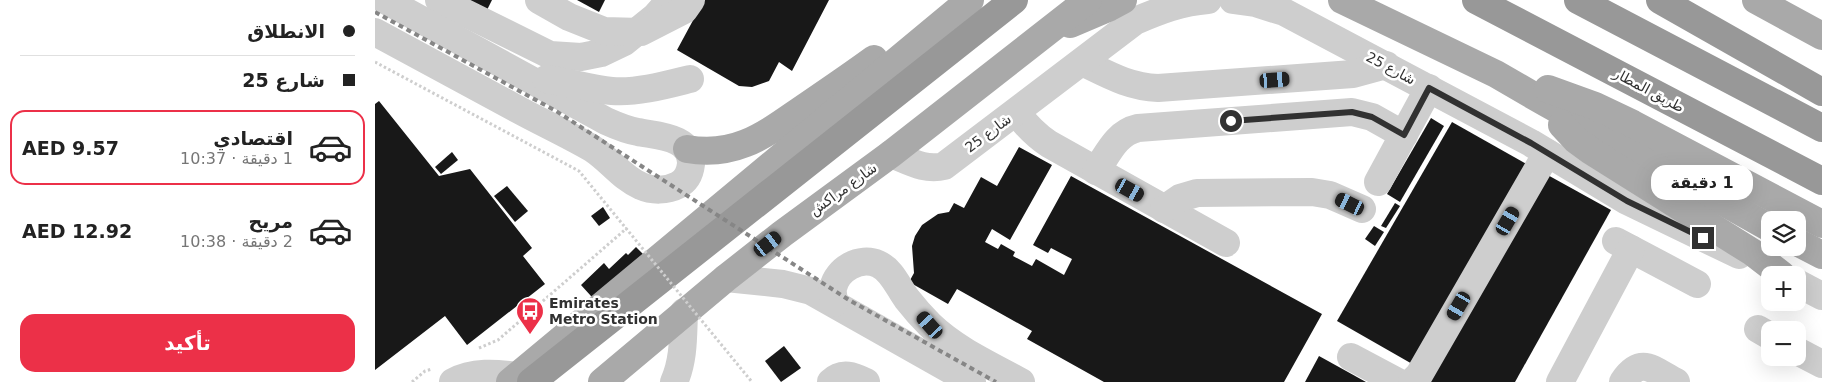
<!DOCTYPE html>
<html lang="ar">
<head>
<meta charset="utf-8">
<style>
  body { margin:0; font-family:"DejaVu Sans",Cairo,sans-serif; background:#f2f2f2; color:#222; direction:rtl; height:100vh; display:flex; flex-direction:column; font-size:19px; white-space:nowrap }
  * { box-sizing:border-box; margin:0 }
  p { font-size:16px; color:#767676 }
  .icon { flex:none; width:28px; height:28px; fill:none; stroke:currentColor; stroke-width:2; stroke-linecap:round; stroke-linejoin:round }
  .map { position:relative; flex:1; overflow:hidden; direction:ltr }
  .side { display:flex; flex-direction:column; background:#fff; width:375px }
  .side>* { flex:none }
  .top-card { display:grid; align-content:center; height:110px; padding:0 20px; background:#fff }
  .tools { position:absolute; left:1386px; top:211px; display:grid; gap:10px }
  .tools a { display:grid; place-items:center; width:45px; height:45px; border-radius:10px; background:#fff; box-shadow:0 5px 20px #0002; font-size:25px }
  .end { position:absolute; width:22px; height:22px; margin:-11px; border:6px solid #313131; background:#fff; box-shadow:0 0 0 2px #fff }
  .from { border-radius:50% }
  .bubble { position:absolute; height:35px; border-radius:15px; background:#fff; box-shadow:0 5px 20px #0002; font-size:16px; font-weight:600; line-height:35px; text-align:center; direction:rtl }
  .car { position:absolute; width:15px; height:30px; margin:-15px -8px; border-radius:6px; box-shadow:0 0 4px 1px #0007; background:linear-gradient(#222 24%,#8ab4d8 0 40%,#222 0 76%,#8ab4d8 0 86%,#222 0) }
  .top-card b { display:flex; align-items:center; gap:18px; height:48px; font-size:19px }
  .top-card b+b { border-top:1px solid #e0e0e0 }
  .top-card i { width:12px; height:12px; background:#222 }
  ul { padding:0; list-style:none }
  li { display:flex; align-items:center; gap:15px; height:75px; margin:0 10px 8px; padding:0 10px; border:2px solid transparent; border-radius:15px }
  li div { flex:1 }
  li b { display:block; font-size:19px }
  li em { font-style:normal; font-weight:600 }
  li.current { border-color:#ec3048 }
  li>.icon { width:45px; height:45px; stroke-width:1.5 }
  .cta { display:flex; gap:10px; margin-top:auto; padding:10px 20px }
  .cta a { flex:1; height:58px; border-radius:15px; background:#ec3048; color:#fff; font-size:20px; font-weight:600; line-height:58px; text-align:center }
  main { display:flex; flex:1; min-height:0 }
  .map>svg:first-child { display:block }
  .building { fill:#181818 }
  .lines { fill:none; stroke-linecap:round; stroke-linejoin:round }
  .path { stroke:#cecece; stroke-width:3; stroke-dasharray:2.5 2.5; stroke-linecap:butt }
  .minor { stroke:#cecece; stroke-width:28 }
  .major { stroke:#a9a9a9; stroke-width:28 }
  .highway { stroke:#989898; stroke-width:28 }
  .rail { stroke:#868686; stroke-width:4; stroke-dasharray:5 4; stroke-linecap:butt }
  .path-bridge { stroke:#cecece; stroke-width:3; stroke-dasharray:2.5 2.5; stroke-linecap:butt }
  .minor-bridge { stroke:#cecece; stroke-width:28 }
  .route { stroke:#313131; stroke-width:6 }
  .labels { text-anchor:middle; stroke-width:5; stroke-linejoin:round; paint-order:stroke }
  .street-label { font-size:14px; fill:#313131; stroke:#fff }
  .poi-label { font-size:14px; font-weight:bold; fill:#313131; stroke:#fff; text-anchor:start }
</style>
</head>
<body>
<main>
<div class="map">
<svg width="1447" height="382" viewBox="0 0 1447 382">
  <rect width="100%" height="100%" fill="#fff"/>
  <g class="building">
    <polygon points="93,0 117,0 112,10"/>
    <polygon points="202,0 230,0 224,12"/>
    <polygon points="329,0 454,0 417,71 404,62 394,81 377,87 364,86 302,50"/>
    <polygon points="4,101 64,176 95,169 157,248 148,256 170,284 92,345 70,316 0,370 0,104"/>
    <polygon points="1056,118 1069,126 1025,202 1012,194"/>
    <polygon points="1077,122 1153,165 1039,365 962,321"/>
    <polygon points="644,147 677,165 635,240 617,229 610,242 623,249 626,244 640,252 638,256 657,266 661,259 689,275 697,259 676,248 673,253 658,245 696,176 947,314 909,382 729,382 652,339 657,331 582,289 573,304 534,282 539,273 537,246 540,236 547,225 563,214 574,212 579,203 589,208 606,177 622,186"/>
    <polygon points="77,152 83,160 66,174 60,167"/>
    <polygon points="1169,173 1236,210 1140,382 1052,382"/>
    <polygon points="132,186 153,211 140,222 119,196"/>
    <polygon points="1020,203 1025,206 1011,228 1006,226"/>
    <polygon points="228,207 235,218 224,226 216,216"/>
    <polygon points="999,226 1009,232 1000,246 990,239"/>
    <polygon points="261,247 272,258 225,306 206,285 229,263 234,269 251,253 253,255"/>
    <polygon points="409,346 426,368 406,382 390,361"/>
    <polygon points="944,356 991,382 930,382"/>
  </g>
  <g class="lines">
    <g class="path">
      <polyline points="104,348 123,340 252,228"/>
      <polyline points="37,382 50,371 57,369"/>
    </g>
    <g class="minor">
      <polyline points="64,0 175,55 206,57 226,53 249,42 280,17 295,0"/>
      <polyline points="858,0 880,3 909,12 1156,143 1252,201 1364,255"/>
      <path d="M0,32C48,58 96,84 144,110C168,123 194,135 218,149C235,160 247,178 266,186C277,191 292,191 303,185C311,181 315,173 316,164C317,136 282,136 263,132C251,130 242,126 231,121L10,0"/>
      <path d="M707,62C732,74 754,87 783,88L978,74L1011,65"/>
      <path d="M171,79C194,82 215,89 237,91C262,93 291,85 315,79"/>
      <path d="M641,112C651,125 660,135 674,144L851,243"/>
      <path d="M516,154C534,161 550,171 569,166L760,21C784,11 806,2 833,0"/>
      <path d="M721,171C733,154 741,133 763,128L977,112L997,117L1029,135"/>
      <polyline points="1003,182 1054,88"/>
      <polyline points="789,209 805,198 822,193 937,192 955,195 987,209"/>
      <polyline points="1241,241 1322,284"/>
      <polyline points="351,278 408,284 436,291 597,382"/>
      <polyline points="1422,283 1447,296"/>
      <path d="M459,303C459,298 457,292 458,288C462,269 485,256 503,264C517,270 523,287 532,299C539,308 547,317 555,325C581,350 615,365 646,382"/>
      <polyline points="1383,329 1395,336"/>
      <polyline points="1422,351 1447,364"/>
      <polyline points="976,357 1023,382"/>
      <path d="M78,382C98,371 121,373 143,376"/>
      <path d="M299,382C309,360 308,336 309,312"/>
      <path d="M456,382C467,371 479,376 491,382"/>
      <polyline points="1037,382 1044,375 1172,153"/>
      <polyline points="1185,382 1256,249"/>
      <path d="M1248,382C1266,355 1278,370 1301,382"/>
    </g>
    <g class="major">
      <polyline points="967,0 1121,74 1171,103 1395,228"/>
      <polyline points="1381,0 1447,36"/>
      <polyline points="695,24 735,7 748,0"/>
      <polyline points="1173,89 1220,106 1258,124 1447,224"/>
      <polyline points="1187,125 1201,140 1216,151 1377,252 1407,275"/>
      <path d="M312,149C364,158 393,132 433,105C455,90 477,75 499,59"/>
      <polyline points="1422,242 1447,255"/>
      <polyline points="135,382 595,0"/>
      <polyline points="227,382 351,278 407,234 516,154 713,0"/>
    </g>
    <g class="highway">
      <polyline points="1101,0 1447,181"/>
      <polyline points="1203,0 1447,128"/>
      <polyline points="1285,0 1447,92"/>
      <polyline points="156,382 639,0"/>
    </g>
    <polyline class="rail" points="0,12 181,111 474,300 621,382"/>
    <polyline class="path-bridge" points="0,62 204,171 377,382"/>
    <polyline class="minor-bridge" points="164,0 194,17 229,31 266,32 309,10 316,0"/>
  </g>
  <g class="lines">
    <polyline class="route" points="856,121 977,112 997,117 1029,135 1054,88 1156,143 1252,201 1328,238"/>
  </g>
  <defs>
    <g id="bus-pin" transform="scale(1.4375)"><path d="M0 17L-7.5 6A9.5 9.5 0 1 1 7.5 6Z" fill="#ec3048" stroke="#fff"/><path d="M-5-6H5V4H4V6H2V4H-2V6H-4V4H-5ZM-3.5-4V0h7V-4ZM-3.5 1.2v1.5H-2V1.2ZM2 1.2v1.5H3.5V1.2Z" fill="#fff"/></g>
  </defs>
  <g fill-rule="evenodd">
    <use href="#bus-pin" x="155" y="311"/>
  </g>
  <g class="labels">
    <g class="street-label">
      <text transform="translate(1016 68) rotate(28)" y="5">شارع 25</text>
      <text transform="translate(1274 90) rotate(28)" y="5">طريق المطار</text>
      <text transform="translate(613 133) rotate(-37)" y="5">شارع 25</text>
      <text transform="translate(468 189) rotate(-36)" y="5">شارع مراكش</text>
    </g>
    <g class="poi-label">
      <text x="174" y="308">Emirates<tspan x="174" dy="16">Metro Station</tspan></text>
    </g>
  </g>
</svg>
<div class="tools">
<a><svg class="icon" aria-label="layers" viewBox="0 0 24 24"><path d="M12 4l9 5-9 5-9-5zM3 14l9 5 9-5"/></svg></a>
<a>+</a>
<a>−</a>
</div>
<i class="end from" style="left:856px;top:121px"></i>
<i class="end" style="left:1328px;top:238px"></i>
<div class="bubble" style="left:1276px;top:165px;width:102px">1 دقيقة</div>
<i class="car" style="left:900px;top:80px;rotate:86deg"></i>
<i class="car" style="left:755px;top:190px;rotate:119deg"></i>
<i class="car" style="left:975px;top:204px;rotate:296deg"></i>
<i class="car" style="left:1133px;top:221px;rotate:30deg"></i>
<i class="car" style="left:393px;top:244px;rotate:52deg"></i>
<i class="car" style="left:1084px;top:306px;rotate:210deg"></i>
<i class="car" style="left:555px;top:325px;rotate:318deg"></i>
</div>
<section class="side">
<div class="top-card">
<b><i class="from"></i>الانطلاق</b>
<b><i></i>شارع 25</b>
</div>
<ul>
<li class="current"><svg class="icon" aria-label="car" viewBox="0 0 24 24"><path d="M5 17H2v-5l4-1 3-4h7l3 4 3 1v5h-3M9 17h6M6 11h13"/><circle cx="7" cy="17" r="2"/><circle cx="17" cy="17" r="2"/></svg><div><b>اقتصادي</b><p>1 دقيقة · 10:37</p></div><em>AED 9.57</em></li>
<li><svg class="icon" aria-label="car" viewBox="0 0 24 24"><path d="M5 17H2v-5l4-1 3-4h7l3 4 3 1v5h-3M9 17h6M6 11h13"/><circle cx="7" cy="17" r="2"/><circle cx="17" cy="17" r="2"/></svg><div><b>مريح</b><p>2 دقيقة · 10:38</p></div><em>AED 12.92</em></li>
</ul>
<div class="cta"><a>تأكيد</a></div>
</section>
</main>
</body>
</html>
